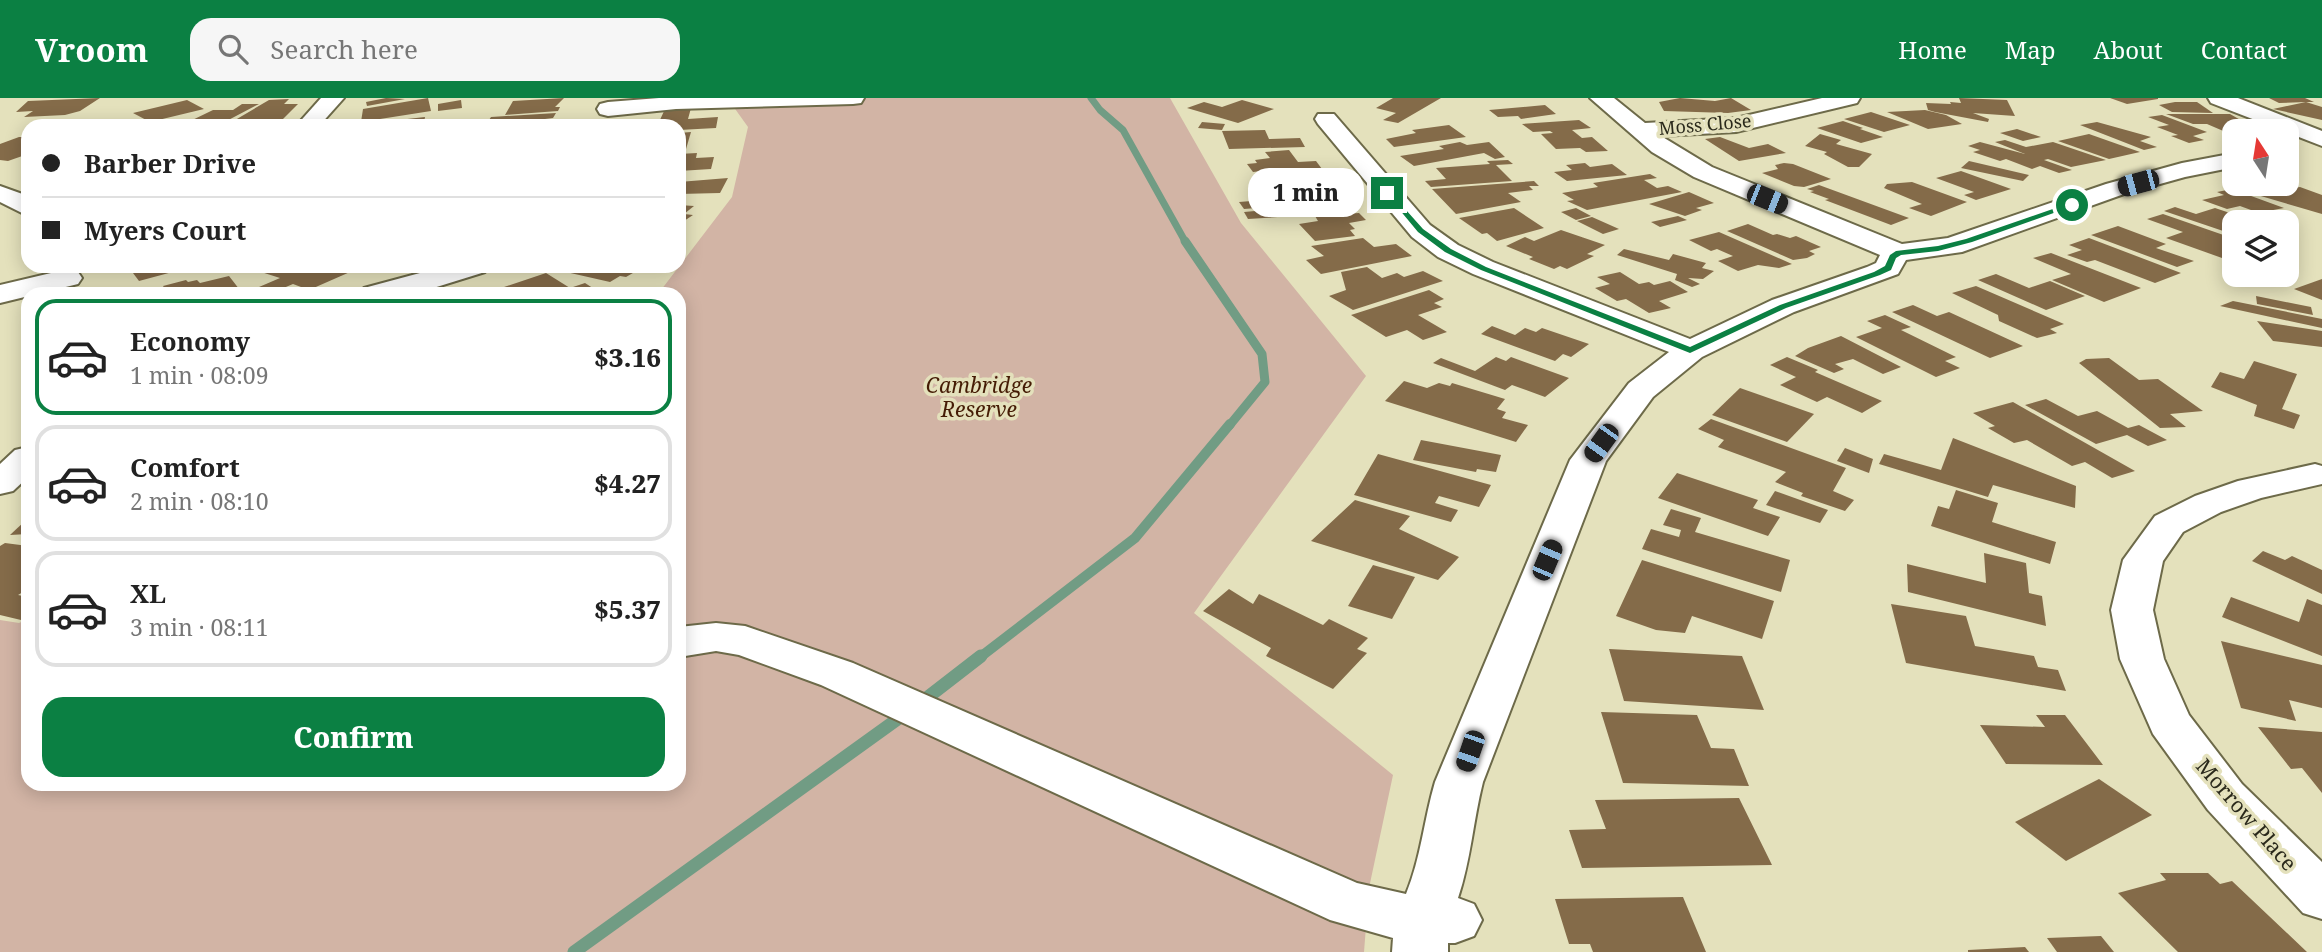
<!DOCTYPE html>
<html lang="en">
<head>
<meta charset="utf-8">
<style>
  body { margin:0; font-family:"Noto Serif",serif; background:#f6f6f6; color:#222; height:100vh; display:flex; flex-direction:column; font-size:26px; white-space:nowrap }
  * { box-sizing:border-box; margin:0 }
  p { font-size:23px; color:#767676 }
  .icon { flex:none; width:38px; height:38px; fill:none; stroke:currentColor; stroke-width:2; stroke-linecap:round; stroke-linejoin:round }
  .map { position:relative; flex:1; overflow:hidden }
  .sheet { position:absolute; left:21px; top:189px; width:665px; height:504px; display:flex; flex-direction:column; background:#fff; border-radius:21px; box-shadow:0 4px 18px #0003 }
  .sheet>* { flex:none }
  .guide { position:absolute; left:21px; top:21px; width:665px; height:154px; border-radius:21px; box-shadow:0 4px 18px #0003; display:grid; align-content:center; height:154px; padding:0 21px; background:#fff }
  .needle { width:46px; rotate:348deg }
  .buttons { position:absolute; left:2222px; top:21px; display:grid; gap:14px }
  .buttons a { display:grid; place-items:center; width:77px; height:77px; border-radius:14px; background:#fff; box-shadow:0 4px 18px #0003; font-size:35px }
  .end { position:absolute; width:32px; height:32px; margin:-16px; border:9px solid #0b8043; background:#fff; box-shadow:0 0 0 4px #fff }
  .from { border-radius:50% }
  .bubble { position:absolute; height:49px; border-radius:21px; background:#fff; box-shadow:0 4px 18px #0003; font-size:23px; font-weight:800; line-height:49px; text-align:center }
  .car { position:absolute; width:21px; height:42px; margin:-21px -10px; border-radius:9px; box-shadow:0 0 5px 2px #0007; background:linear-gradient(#222 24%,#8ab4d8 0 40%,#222 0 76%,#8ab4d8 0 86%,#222 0) }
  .guide b { display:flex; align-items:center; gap:24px; height:66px; font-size:26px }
  .guide b+b { border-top:2px solid #e0e0e0 }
  .guide i { width:18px; height:18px; background:#222 }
  ul { padding:12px 0 0; list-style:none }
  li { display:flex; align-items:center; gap:21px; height:116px; margin:0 14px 10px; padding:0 7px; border:4px solid #e0e0e0; border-radius:21px }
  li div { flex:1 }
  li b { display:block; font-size:26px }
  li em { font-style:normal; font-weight:800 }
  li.active { border-color:#0b8043 }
  li>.icon { width:63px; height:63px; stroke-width:1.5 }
  .button { display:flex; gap:14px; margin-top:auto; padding:14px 21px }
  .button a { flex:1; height:80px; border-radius:21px; background:#0b8043; color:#fff; font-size:28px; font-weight:800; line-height:80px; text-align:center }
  header { display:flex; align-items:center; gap:42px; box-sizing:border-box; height:98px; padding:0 35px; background:#0b8043; color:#fff }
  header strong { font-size:33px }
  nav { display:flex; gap:38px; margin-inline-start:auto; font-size:24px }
  .search { width:490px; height:63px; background:#f6f6f6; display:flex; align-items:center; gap:18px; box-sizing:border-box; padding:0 24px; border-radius:21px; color:#767676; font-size:26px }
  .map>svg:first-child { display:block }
  .green { fill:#d2b4a5 }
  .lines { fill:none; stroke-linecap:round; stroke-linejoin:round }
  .stream-far3 { stroke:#719c84; stroke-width:7 }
  .stream-far2 { stroke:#719c84; stroke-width:9 }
  .stream-far1 { stroke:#719c84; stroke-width:10 }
  .stream { stroke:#719c84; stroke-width:13 }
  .building { fill:#846b49 }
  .minor-casing { stroke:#6d6a49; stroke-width:4 }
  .minor { fill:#fff; fill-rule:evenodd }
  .route { fill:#0b8043 }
  .labels { text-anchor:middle; stroke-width:7; stroke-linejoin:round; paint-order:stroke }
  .far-street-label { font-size:18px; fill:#2a291b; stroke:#e4e1bc }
  .park-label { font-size:21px; font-style:italic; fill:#451c05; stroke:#e4e1bc }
  .street-label { font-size:21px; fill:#2a291b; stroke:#e4e1bc }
</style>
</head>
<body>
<header>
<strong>Vroom</strong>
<div class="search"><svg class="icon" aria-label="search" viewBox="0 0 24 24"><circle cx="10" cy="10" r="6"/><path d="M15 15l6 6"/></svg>Search here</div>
<nav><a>Home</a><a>Map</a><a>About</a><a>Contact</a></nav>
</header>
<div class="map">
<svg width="2322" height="854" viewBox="0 0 2322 854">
  <rect width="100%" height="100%" fill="#e4e1bc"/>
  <polygon class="green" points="641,0 1170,0 1241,125 1366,278 1194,515 1393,677 1369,790 1364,854 0,854 0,522 19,525 28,521 28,686 679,686 679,196 658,196 732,99 748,29 733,8 636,11"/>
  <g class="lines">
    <polyline class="stream-far3" points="1091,0 1100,12 1123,32 1186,145"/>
    <polyline class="stream-far2" points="1185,143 1262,256 1265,284 1229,328"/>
    <polyline class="stream-far1" points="979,560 1135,440 1230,326"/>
    <g class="stream">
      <polyline points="919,606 981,558"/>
      <polyline points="574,854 906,615"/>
    </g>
  </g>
  <g class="building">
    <polygon points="100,0 80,13 65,17 24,19 33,13 16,14 28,3"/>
    <polygon points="386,0 405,1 367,8 366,4"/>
    <polygon points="428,0 431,13 361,24 363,11"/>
    <polygon points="564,0 555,9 560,9 558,13 505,17 513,3"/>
    <polygon points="1393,0 1441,0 1398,25 1383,22 1396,15 1376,10"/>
    <polygon points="1680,0 1715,3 1731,0 1751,12 1728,15 1664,13 1659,4"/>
    <polygon points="1959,0 2007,2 2015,18 1973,15 1989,21 1988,24 1935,14 1928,12 1926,5 1951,6 1950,4 1961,5"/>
    <polygon points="2110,0 2158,0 2158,1 2127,6"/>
    <polygon points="2269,0 2305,0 2314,4 2306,4 2322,9 2322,22 2273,11 2306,4 2279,5"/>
    <polygon points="289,1 284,6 298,6 277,27 225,28 269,2"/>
    <polygon points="187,2 204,11 150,24 133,15"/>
    <polygon points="461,2 462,10 438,13 438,6"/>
    <polygon points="1242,2 1274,11 1238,25 1187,10 1204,4 1222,9"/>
    <polygon points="2175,4 2197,4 2213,15 2172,14 2159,7"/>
    <polygon points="242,6 259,6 217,28 180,28 213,12 233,12"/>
    <polygon points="1545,7 1556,16 1521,21 1518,18 1498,19 1489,12"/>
    <polygon points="691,10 688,21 718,19 716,30 679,32 679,28 651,28 652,25 659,24 665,11"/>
    <polygon points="1925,12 1946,17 1962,26 1928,31 1887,14"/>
    <polygon points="1871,14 1910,27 1884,34 1844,21"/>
    <polygon points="556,15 553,20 545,21 541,28 485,28 491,19"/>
    <polygon points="2166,16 2230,16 2244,24 2230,24 2245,33 2228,35 2207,26 2193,26"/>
    <polygon points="2162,17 2207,34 2193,38 2204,42 2189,45 2171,38 2178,37 2157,29 2169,27 2148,19"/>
    <polygon points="425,19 424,25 363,28 363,26"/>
    <polygon points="1579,22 1591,30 1572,32 1582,40 1592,39 1608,53 1586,54 1580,50 1556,51 1541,36 1553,35 1550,33 1533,34 1522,26"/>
    <polygon points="1843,23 1863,30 1860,31 1883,39 1861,45 1817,30"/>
    <polygon points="1202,24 1225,26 1222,32 1198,30"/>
    <polygon points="2097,24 2151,39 2140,43 2157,49 2144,52 2080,27"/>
    <polygon points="1449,27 1466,39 1394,49 1386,41 1416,35 1412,32"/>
    <polygon points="2017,31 2041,39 2023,43 2000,35"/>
    <polygon points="1265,32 1269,41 1300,40 1305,49 1229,51 1222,33"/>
    <polygon points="691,34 686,51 679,52 679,35"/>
    <polygon points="1820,36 1841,42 1836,46 1872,56 1859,69 1848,69 1824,56 1827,54 1805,48"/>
    <polygon points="2089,36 2140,54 2109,61 2058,43"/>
    <polygon points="19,39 28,39 28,56 8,63 0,62 0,46"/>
    <polygon points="1720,39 1749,50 1768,46 1786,55 1739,63 1705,41"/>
    <polygon points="2005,42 2026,49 2053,44 2106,62 2071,69 2048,61 2044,62 2072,72 2059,75 2040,68 2032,71 2006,61 2000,63 1973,54 1980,52 1968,48 1980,44 2025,56 1995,44"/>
    <polygon points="1460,44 1467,47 1489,44 1505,59 1495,61 1484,55 1414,68 1400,58 1444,51 1439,48"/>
    <polygon points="1289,52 1298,64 1316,63 1322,71 1276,71 1278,74 1264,75 1262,73 1253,74 1247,66 1257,65 1255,62 1270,60 1265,54"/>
    <polygon points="697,55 696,60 714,59 711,71 679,73 679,56"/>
    <polygon points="1508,62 1513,66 1496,67 1512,83 1431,89 1425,83 1446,81 1436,70 1490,66 1487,63"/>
    <polygon points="1969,63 2029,77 2023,83 1961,70"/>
    <polygon points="1585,65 1590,69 1612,66 1627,77 1567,83 1554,74 1572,72 1566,67"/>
    <polygon points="1784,65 1793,66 1831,81 1804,89 1794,88 1762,75 1778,71 1775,67"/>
    <polygon points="1961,73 2011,91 1976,102 1964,97 1974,94 1936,80"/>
    <polygon points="1325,74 1339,93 1286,97 1276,83 1305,80 1302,76"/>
    <polygon points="1650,76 1657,80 1644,82 1657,90 1668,88 1682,94 1587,112 1567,103 1574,102 1562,95 1598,89 1593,85"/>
    <polygon points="728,80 720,95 679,96 679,84"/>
    <polygon points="1534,83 1539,88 1529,88 1533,92 1508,95 1521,104 1456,116 1432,91"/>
    <polygon points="1912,84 1967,104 1931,118 1909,110 1922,106 1884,90 1887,86"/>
    <polygon points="1819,87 1909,120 1891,127 1825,102 1829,101 1810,94 1814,93 1807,91"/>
    <polygon points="2300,89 2322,97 2322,116 2254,96"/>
    <polygon points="2232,91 2284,110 2268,113 2279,117 2270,119 2240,108 2227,111 2202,102 2224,97 2217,94"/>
    <polygon points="1689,94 1714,105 1696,110 1702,112 1685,118 1649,106"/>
    <polygon points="1340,95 1351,113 1314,116 1294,114 1291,103 1313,103 1312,97"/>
    <polygon points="1264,102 1269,109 1244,111 1239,104"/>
    <polygon points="679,107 694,108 684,116 693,117 684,123 679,123"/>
    <polygon points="2175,109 2196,116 2215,110 2257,124 2235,124 2235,137 2164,113"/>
    <polygon points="1287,110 1293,118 1248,121 1244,114"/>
    <polygon points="1514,110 1544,130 1497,143 1487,135 1482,136 1459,120"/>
    <polygon points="1576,110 1591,118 1576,122 1561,114"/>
    <polygon points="1359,115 1366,122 1349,125 1355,131 1350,132 1355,138 1315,143 1299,126 1318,123 1315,118"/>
    <polygon points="2163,116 2235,141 2235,155 2222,160 2166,140 2183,134 2147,121"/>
    <polygon points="1678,118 1687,122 1660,129 1651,124"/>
    <polygon points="1592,119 1619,131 1603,136 1577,123"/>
    <polygon points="1748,126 1773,137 1777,136 1790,140 1796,138 1821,149 1809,153 1815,156 1807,160 1793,162 1727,133"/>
    <polygon points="2118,128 2166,146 2156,150 2194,163 2177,169 2091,137"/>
    <polygon points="1561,132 1605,147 1587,156 1594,158 1567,171 1560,168 1554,171 1529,161 1533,159 1506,148 1525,139 1534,143"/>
    <polygon points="1719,134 1792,166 1779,170 1758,167 1738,173 1718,163 1733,158 1717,151 1711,153 1689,142"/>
    <polygon points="1363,140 1374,149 1396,146 1412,158 1321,176 1306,162 1324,158 1311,148"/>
    <polygon points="2089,140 2181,175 2155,185 2095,162 2087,164 2067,157 2082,152 2069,147"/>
    <polygon points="1624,151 1669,162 1673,156 1706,165 1702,170 1714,173 1703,181 1688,180 1700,186 1692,189 1675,182 1677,176 1617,157"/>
    <polygon points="2051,155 2141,190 2104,204 2052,182 2071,176 2033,160"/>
    <polygon points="139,168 191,168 191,169 139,183 133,175 143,172"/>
    <polygon points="270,168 333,168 350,174 309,192 293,186 274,194 259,189 280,180 258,173"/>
    <polygon points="578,168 645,168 626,179 620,178 610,184 566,174"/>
    <polygon points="1367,169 1382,180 1397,175 1404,179 1423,173 1443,183 1353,212 1329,198 1346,192 1341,174"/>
    <polygon points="1620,174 1639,186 1649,184 1654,187 1670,183 1688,194 1659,203 1671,210 1649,215 1626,201 1617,203 1595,190 1610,186 1597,179"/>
    <polygon points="546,175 570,190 585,185 602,196 496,196 492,193"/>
    <polygon points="1996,176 2029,190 2050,183 2085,198 2046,212 1978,182"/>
    <polygon points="229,178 243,196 168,196 163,188 186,182 188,184 197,182 200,185"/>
    <polygon points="2322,181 2322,202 2294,191"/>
    <polygon points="1976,188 2064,226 2050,231 2057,235 2037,240 1999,223 1998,217 1952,195"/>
    <polygon points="1429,192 1444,201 1434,205 1442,209 1418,217 1447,234 1423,242 1407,232 1386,239 1351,217"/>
    <polygon points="2256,198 2311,209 2313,217 2257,206"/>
    <polygon points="2233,203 2322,221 2322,230 2220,208"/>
    <polygon points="1913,207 1937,218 1949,214 2023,248 1990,260 1892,214"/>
    <polygon points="1885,217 1911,229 1901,232 1956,259 1945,263 1960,270 1936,279 1856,239 1882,230 1867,223"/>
    <polygon points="2257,223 2322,233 2322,249 2273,243"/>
    <polygon points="1492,228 1515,237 1525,230 1536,234 1542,230 1589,246 1571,259 1563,256 1555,263 1481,236"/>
    <polygon points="1841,238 1901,269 1883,276 1853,261 1835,266 1844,271 1834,275 1795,258 1808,250"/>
    <polygon points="1496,259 1506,263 1511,259 1569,280 1545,299 1512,287 1505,292 1433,265 1441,260 1475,273"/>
    <polygon points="1787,259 1818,272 1815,274 1882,303 1862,315 1827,299 1817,304 1780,287 1796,279 1770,267"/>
    <polygon points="2109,260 2139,282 2158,281 2203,313 2170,316 2186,329 2160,330 2079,265 2086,261"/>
    <polygon points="2254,263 2297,276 2282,311 2300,317 2294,331 2254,318 2257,307 2211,289 2220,274 2244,281"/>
    <polygon points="1404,283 1427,290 1439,285 1450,288 1452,285 1505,301 1497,311 1506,314 1502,320 1528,327 1516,344 1385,303"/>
    <polygon points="1740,290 1814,316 1787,344 1712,317"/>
    <polygon points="2046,301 2078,318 2097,313 2128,330 2139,327 2167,342 2148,348 2127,337 2096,346 2025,307"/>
    <polygon points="2013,304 2135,373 2112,380 2085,364 2072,368 2027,342 2014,345 1988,330 1995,328 1973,315"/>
    <polygon points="1711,321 1846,370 1833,393 1854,402 1845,413 1801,398 1803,395 1775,384 1786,374 1718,349 1724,342 1698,331"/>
    <polygon points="1953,340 2076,388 2075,410 1993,387 1988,399 1879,366 1884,356 1941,372"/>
    <polygon points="1421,342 1501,357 1496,374 1477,371 1476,374 1413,362"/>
    <polygon points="1845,350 1873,361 1869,375 1837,363"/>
    <polygon points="1378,356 1491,387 1479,409 1439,398 1435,405 1458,412 1451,424 1354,397"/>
    <polygon points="1677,375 1758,402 1753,410 1780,419 1768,438 1658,400"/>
    <polygon points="1956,392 1998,405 1992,424 2056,444 2050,466 1931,428 1938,408 1949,411"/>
    <polygon points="1775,393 1828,412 1820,425 1766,407"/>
    <polygon points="1355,402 1410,418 1399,431 1459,459 1438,482 1311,443"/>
    <polygon points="1671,411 1701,420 1695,434 1790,462 1781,494 1642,451 1651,431 1679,439 1681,432 1663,427"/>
    <polygon points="26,422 28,436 10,437"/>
    <polygon points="5,445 28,448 28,491 18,497 28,499 28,517 21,522 0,517 0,448"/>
    <polygon points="2263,453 2285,462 2292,458 2322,472 2322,496 2252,463"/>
    <polygon points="1984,455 2026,465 2029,495 2042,498 2046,528 1908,494 1907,466 1986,485"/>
    <polygon points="1642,462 1774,503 1762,541 1692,518 1685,535 1656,532 1616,518"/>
    <polygon points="1373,467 1415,479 1392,521 1348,508"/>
    <polygon points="1229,491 1253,506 1259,496 1323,527 1329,521 1368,540 1357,551 1367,555 1333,591 1266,558 1271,550 1203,513"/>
    <polygon points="2231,499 2299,524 2307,501 2322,507 2322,558 2222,519"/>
    <polygon points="1891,506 1966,518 1975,548 2034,558 2038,569 2058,572 2066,593 1906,565"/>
    <polygon points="2221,543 2322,567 2322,610 2289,602 2296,623 2241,610"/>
    <polygon points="1609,551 1742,558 1764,612 1624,603"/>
    <polygon points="1601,614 1697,617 1711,650 1734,651 1749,688 1623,685"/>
    <polygon points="2036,617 2065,617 2103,667 2006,666 1980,627 2045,629"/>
    <polygon points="2258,629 2322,634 2322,695 2302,670 2291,671"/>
    <polygon points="2099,681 2152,717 2066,763 2015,724"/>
    <polygon points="1739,700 1772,767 1582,770 1569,732 1606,731 1595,702"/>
    <polygon points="2160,775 2208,775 2220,786 2232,783 2307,854 2178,854 2118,795 2166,782"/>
    <polygon points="1683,799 1706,854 1593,854 1590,846 1569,846 1555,801"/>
    <polygon points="2101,838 2114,854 2057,854 2047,840"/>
    <polygon points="2025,849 2029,854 1968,854 1968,852"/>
  </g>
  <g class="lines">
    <g class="minor-casing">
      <g id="minor">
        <polygon points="321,0 344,0 319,28 296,28"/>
        <polygon points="659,0 864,0 861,5 853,6 676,11 608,18 600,16 597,11 600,6 608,4"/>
        <path d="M1590,0H1614L1645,25L1736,20L1822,0H1860L1857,5L1736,34L1661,38L1712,69L1902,146L1948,140L2106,86L2182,65L2235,55V69L2185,79L2124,96L1962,154L1906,162L1898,176L1794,214L1702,259L1653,299L1606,363L1483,684C1473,723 1471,762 1458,800L1474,806L1482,822L1474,838L1455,845H1448V854H1392L1393,840L1330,822L821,587L739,557L716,553L679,559V529L716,525L745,528L853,565L1357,785L1406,796C1421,760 1424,721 1435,684L1570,362L1629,285L1669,254L1473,176L1438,159L1412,139L1318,26L1315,21L1318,16H1334L1430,127L1458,147L1493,164L1690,241L1772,202L1867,169L1876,165L1880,157L1694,79L1652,54Z"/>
        <polygon points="2208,0 2238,0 2322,33 2322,48 2211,5"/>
        <polygon points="0,88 28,98 28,118 0,104"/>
        <polygon points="446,168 489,168 485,174 414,196 359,196 364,190"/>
        <polygon points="68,171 78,174 82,180 78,186 0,205 0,187"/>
        <polygon points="28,349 28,379 13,393 0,396 0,366 15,352"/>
        <polygon points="2315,366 2322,368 2322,386 2261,400 2221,414 2183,434 2163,463 2153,512 2164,561 2189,617 2242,686 2322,764 2322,821 2303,815 2208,712 2153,636 2120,561 2111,512 2123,462 2155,418 2195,398 2238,383"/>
      </g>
    </g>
    <use href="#minor" class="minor"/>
  </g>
  <polygon class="route" points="1384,93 1389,93 1423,131 1451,151 1486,169 1690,249 1780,207 1874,174 1885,168 1890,157 1896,153 1938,148 1966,141 2070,105 2076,107 1972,144 1938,153 1901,157 1896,160 1891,172 1880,177 1786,210 1690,255 1481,172 1445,154 1418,134"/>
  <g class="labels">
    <g class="far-street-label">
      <text transform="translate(1705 27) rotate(-5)" y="6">Moss Close</text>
    </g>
    <g class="park-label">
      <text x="979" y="295">Cambridge<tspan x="979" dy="24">Reserve</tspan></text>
    </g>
    <g class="street-label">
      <text transform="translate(2246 717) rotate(49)" y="7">Morrow Place</text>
    </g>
  </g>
</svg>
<div class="buttons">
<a><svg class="needle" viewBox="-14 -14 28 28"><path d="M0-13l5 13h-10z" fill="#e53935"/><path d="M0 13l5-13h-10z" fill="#767676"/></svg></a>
<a><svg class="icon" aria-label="layers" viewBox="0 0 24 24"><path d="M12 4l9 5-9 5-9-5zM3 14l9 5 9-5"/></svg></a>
</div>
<i class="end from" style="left:2072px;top:107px"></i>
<i class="end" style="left:1387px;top:95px"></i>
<div class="bubble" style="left:1248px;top:70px;width:116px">1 min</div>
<i class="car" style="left:2138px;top:85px;rotate:255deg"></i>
<i class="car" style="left:1767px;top:101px;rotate:112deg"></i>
<i class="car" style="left:1601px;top:345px;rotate:216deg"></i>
<i class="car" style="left:1547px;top:462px;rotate:23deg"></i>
<i class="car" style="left:1470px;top:653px;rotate:199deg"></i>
<div class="guide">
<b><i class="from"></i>Barber Drive</b>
<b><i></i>Myers Court</b>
</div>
<section class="sheet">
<ul>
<li class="active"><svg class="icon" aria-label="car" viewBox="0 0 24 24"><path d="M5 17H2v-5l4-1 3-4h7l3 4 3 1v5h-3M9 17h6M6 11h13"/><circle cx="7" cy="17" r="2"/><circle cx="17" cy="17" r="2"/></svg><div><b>Economy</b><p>1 min · 08:09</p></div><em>$3.16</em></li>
<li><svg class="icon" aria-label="car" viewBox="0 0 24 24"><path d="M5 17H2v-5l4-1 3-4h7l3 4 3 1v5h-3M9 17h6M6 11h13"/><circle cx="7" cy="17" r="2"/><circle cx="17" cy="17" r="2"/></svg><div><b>Comfort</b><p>2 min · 08:10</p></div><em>$4.27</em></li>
<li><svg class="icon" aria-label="car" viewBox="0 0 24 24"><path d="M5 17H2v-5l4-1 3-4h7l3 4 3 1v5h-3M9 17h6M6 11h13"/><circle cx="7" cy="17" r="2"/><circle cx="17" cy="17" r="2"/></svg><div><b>XL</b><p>3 min · 08:11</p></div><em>$5.37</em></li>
</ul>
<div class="button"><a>Confirm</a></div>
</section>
</div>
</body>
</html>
